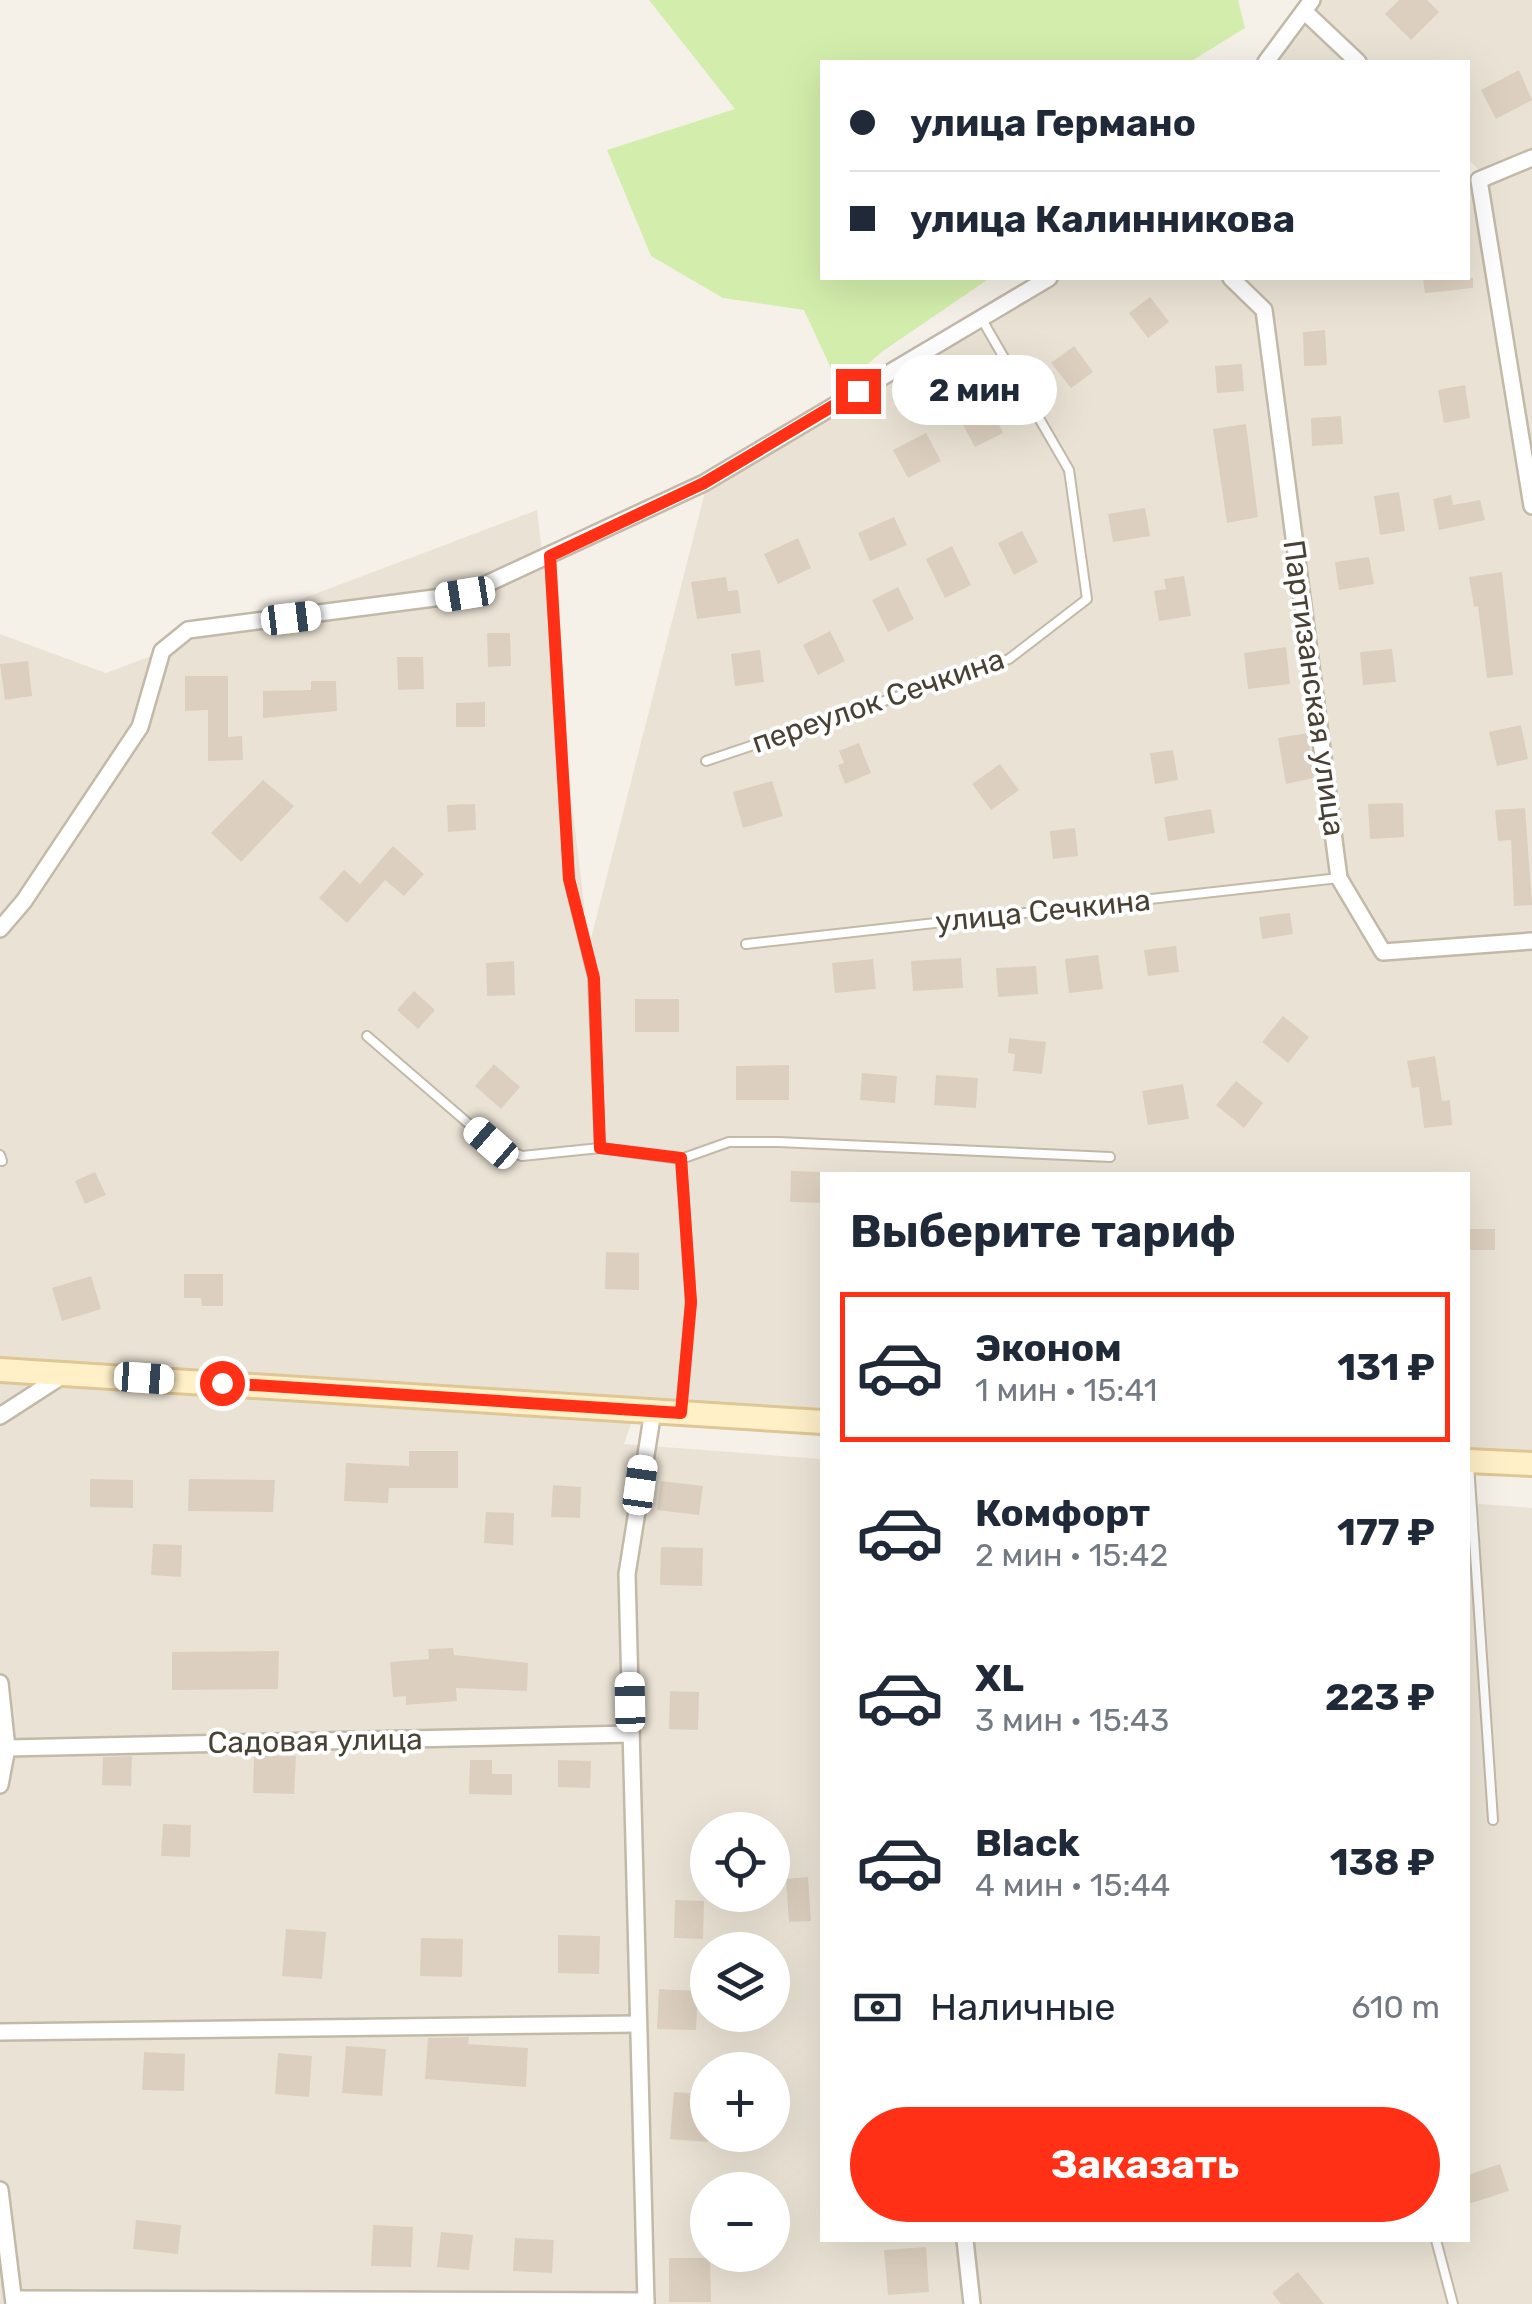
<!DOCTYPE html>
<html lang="ru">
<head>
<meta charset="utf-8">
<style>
  body { margin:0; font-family:Rubik,sans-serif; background:#f6f6f7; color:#1f2937; height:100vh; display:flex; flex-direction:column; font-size:38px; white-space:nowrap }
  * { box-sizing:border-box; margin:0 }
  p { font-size:32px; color:#747a83 }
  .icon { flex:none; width:55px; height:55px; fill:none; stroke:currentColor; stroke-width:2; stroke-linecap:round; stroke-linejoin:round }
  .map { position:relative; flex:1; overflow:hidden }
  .panel { position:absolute; left:820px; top:1172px; width:650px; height:1070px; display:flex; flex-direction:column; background:#fff; border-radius:0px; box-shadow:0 10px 40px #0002 }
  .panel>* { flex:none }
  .hud { position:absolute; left:820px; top:60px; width:650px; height:220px; border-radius:0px; box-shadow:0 10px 40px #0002; display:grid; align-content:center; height:220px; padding:0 30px; background:#fff }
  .controls { position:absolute; left:690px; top:1812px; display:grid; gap:20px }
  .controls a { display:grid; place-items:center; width:100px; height:100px; border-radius:50%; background:#fff; box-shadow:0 10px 40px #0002; font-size:50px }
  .end { position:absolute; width:45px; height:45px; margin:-22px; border:12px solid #ff3015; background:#fff; box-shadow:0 0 0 5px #fff }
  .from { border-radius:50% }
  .bubble { position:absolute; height:70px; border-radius:35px; background:#fff; box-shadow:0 10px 40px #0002; font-size:32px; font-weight:700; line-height:70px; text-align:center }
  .car { position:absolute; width:30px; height:60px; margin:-30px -15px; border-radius:12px; box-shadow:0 0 8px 2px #0007; background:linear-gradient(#fff 24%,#345 0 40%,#fff 0 76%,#345 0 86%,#fff 0) }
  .hud b { display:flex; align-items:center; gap:35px; height:95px; font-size:38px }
  .hud b+b { border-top:2px solid #e0e1e3 }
  .hud i { width:25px; height:25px; background:#1f2937 }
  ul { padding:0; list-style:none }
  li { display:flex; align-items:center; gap:30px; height:150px; margin:0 20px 15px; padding:0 10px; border:5px solid transparent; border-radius:0px }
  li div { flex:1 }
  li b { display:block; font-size:38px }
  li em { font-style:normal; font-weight:700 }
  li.on { border-color:#ff3015 }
  li>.icon { width:90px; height:90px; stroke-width:1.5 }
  h2 { padding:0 30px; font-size:45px; line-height:120px }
  .pay { display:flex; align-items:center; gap:25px; height:110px; padding:0 30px; font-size:38px }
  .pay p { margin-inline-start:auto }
  .button { display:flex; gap:20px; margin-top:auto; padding:20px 30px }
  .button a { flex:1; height:115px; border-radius:60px; background:#ff3015; color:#fff; font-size:40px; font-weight:700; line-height:115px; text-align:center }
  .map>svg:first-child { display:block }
  .residential { fill:#eae3d5; fill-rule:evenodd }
  .green { fill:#d3eeac }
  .building { fill:#dccfbf }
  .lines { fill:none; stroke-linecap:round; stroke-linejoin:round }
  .service-casing { stroke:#c2b9a9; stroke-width:12 }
  .minor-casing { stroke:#c2b9a9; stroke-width:20 }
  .secondary-casing { stroke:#dec794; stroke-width:28 }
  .service { stroke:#fff; stroke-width:8 }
  .minor { stroke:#fff; stroke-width:15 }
  .secondary { stroke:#fff0c8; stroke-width:22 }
  .route { stroke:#ff3015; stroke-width:12 }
  .labels { text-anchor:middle; stroke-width:8; stroke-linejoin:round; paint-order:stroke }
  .street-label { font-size:30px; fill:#4a4135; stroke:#fff }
</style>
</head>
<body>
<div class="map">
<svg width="1532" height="2304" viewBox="0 0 1532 2304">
  <rect width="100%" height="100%" fill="#f6f1e8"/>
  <g class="residential">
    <polygon points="1316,0 1532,0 1532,453 1481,172 1468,159 1468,62 1364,62 1308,10"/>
    <polygon points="1304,14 1353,62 1271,62"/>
    <path d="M1468,175L1476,184L1532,521V1457L1468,1454V1175H822V1414L640,1398L624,1444L822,1459V2240H1468V1503L1532,1508V2304H0V634L106,673L537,510L589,946L706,488L1057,278H1468ZM708,1830H772V1895H708ZM708,1950H772V2015H708ZM708,2070H772V2135H708ZM708,2190H772V2255H708Z"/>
  </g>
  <polygon class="green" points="649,0 1238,0 1245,28 1190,62 822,62 822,278 990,278 883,351 840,388 804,310 723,298 651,256 607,150 735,109"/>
  <g class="building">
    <polygon points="1399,0 1427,0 1439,12 1411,40 1385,14"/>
    <polygon points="1519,70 1532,100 1496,119 1481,90"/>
    <polygon points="1423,278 1473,278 1473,288 1425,293"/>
    <polygon points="1150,297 1169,322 1148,338 1129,313"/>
    <polygon points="1325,330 1327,365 1304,366 1303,332"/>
    <polygon points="1074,346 1093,372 1071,388 1051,363"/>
    <polygon points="1242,364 1244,391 1217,393 1215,366"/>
    <polygon points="1465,385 1470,418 1444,423 1438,390"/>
    <polygon points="990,406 1003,433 975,447 961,421"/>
    <polygon points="1341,416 1343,444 1312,446 1311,418"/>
    <polygon points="1246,424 1258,517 1227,523 1213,429"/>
    <polygon points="926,433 941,461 908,478 893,450"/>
    <polygon points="1399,492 1405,531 1380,535 1374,496"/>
    <polygon points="1451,495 1453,505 1480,500 1485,520 1439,530 1433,499"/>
    <polygon points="1145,508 1150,536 1113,542 1108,514"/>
    <polygon points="894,517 907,545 870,561 858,533"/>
    <polygon points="1022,531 1038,562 1014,575 998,543"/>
    <polygon points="798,538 811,568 778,584 764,554"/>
    <polygon points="952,546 971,585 945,598 926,559"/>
    <polygon points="1369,557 1374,584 1339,590 1335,562"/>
    <polygon points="1502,572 1513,675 1487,678 1478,606 1474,607 1469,577"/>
    <polygon points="1184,576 1191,616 1159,621 1154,591 1166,589 1164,579"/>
    <polygon points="726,577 728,591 738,590 741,613 697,619 691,582"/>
    <polygon points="898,587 914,619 888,632 872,600"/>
    <polygon points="830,631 845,661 818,675 803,645"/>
    <polygon points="487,633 510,633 511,666 488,667"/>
    <polygon points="1286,647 1290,684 1248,689 1244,653"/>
    <polygon points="1392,649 1396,682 1363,685 1360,652"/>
    <polygon points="760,650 764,682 735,686 731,654"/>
    <polygon points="397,657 423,657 424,689 398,690"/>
    <polygon points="28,661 32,696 5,700 0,664"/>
    <polygon points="185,676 228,676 228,737 242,736 243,760 208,761 208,710 185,711"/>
    <polygon points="311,681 336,681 337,711 263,718 263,691 311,690"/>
    <polygon points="485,702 485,727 456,727 456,703"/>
    <polygon points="1521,725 1528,759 1497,766 1489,732"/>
    <polygon points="1308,733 1314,778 1286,784 1278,738"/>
    <polygon points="859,743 871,773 845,784 838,765 844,763 839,751"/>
    <polygon points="1173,750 1178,780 1155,784 1150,753"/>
    <polygon points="1000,764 1019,790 991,810 972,784"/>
    <polygon points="263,780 294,806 241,862 211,833"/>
    <polygon points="772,781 783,816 743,828 733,792"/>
    <polygon points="1403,803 1404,837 1370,839 1368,804"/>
    <polygon points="475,804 476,830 448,832 447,805"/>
    <polygon points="1525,808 1532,905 1514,906 1511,840 1498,841 1495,810"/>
    <polygon points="1211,809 1215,833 1168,841 1164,817"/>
    <polygon points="1075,828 1078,856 1053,859 1050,831"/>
    <polygon points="393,846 424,874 404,896 385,880 347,923 319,898 344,870 360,884"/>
    <polygon points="1290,913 1293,934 1262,939 1259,917"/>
    <polygon points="1176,946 1179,972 1148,976 1144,950"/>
    <polygon points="1098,955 1103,989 1069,993 1065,959"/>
    <polygon points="961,958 963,988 913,991 911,961"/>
    <polygon points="873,959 876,989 835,993 832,963"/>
    <polygon points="514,961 515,995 487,996 486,963"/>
    <polygon points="1036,966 1038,994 998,997 996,968"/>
    <polygon points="414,991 435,1010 418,1029 397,1010"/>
    <rect x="635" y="999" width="44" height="33"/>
    <polygon points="1283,1016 1309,1037 1288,1063 1262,1042"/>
    <polygon points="1009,1038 1046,1042 1042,1074 1013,1071 1015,1054 1008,1053"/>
    <polygon points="1435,1056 1442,1101 1450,1100 1452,1125 1424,1128 1419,1087 1412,1088 1407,1061"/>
    <polygon points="494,1064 520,1087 501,1109 475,1086"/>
    <polygon points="789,1065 789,1100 736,1100 736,1066"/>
    <polygon points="862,1073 897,1076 895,1103 860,1100"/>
    <polygon points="936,1075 978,1078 976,1108 934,1105"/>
    <polygon points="1236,1081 1263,1103 1244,1128 1216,1105"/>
    <polygon points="1183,1084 1189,1119 1148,1125 1142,1091"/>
    <polygon points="791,1171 822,1172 822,1203 790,1202"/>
    <polygon points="95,1172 106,1195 85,1204 75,1181"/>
    <rect x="1468" y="1229" width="27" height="21"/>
    <polygon points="606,1252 639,1253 639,1290 605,1289"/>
    <polygon points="184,1274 223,1274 223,1306 202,1306 201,1298 184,1298"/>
    <polygon points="91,1276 101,1309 62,1321 52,1288"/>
    <polygon points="409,1451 458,1451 458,1488 389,1488 388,1503 344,1501 346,1463 409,1466"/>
    <polygon points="90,1479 133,1480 133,1508 90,1507"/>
    <polygon points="189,1479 275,1480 273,1512 188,1511"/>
    <polygon points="661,1481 703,1486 699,1515 657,1510"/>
    <polygon points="553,1485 581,1487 580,1518 551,1517"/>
    <polygon points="486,1512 514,1513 513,1545 484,1543"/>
    <polygon points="153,1544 182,1545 181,1577 151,1575"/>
    <polygon points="661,1547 703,1548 702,1586 660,1585"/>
    <polygon points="453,1648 454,1655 528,1663 527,1691 456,1688 457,1701 406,1705 406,1696 393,1697 390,1662 429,1659 428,1649"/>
    <polygon points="279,1651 278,1689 172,1690 172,1652"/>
    <polygon points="670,1691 699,1692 698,1730 669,1729"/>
    <polygon points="254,1755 296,1756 294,1794 253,1793"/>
    <polygon points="132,1756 131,1786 102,1785 103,1757"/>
    <polygon points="470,1760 492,1760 492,1774 512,1774 512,1795 469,1794"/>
    <polygon points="558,1760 591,1761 590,1788 558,1787"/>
    <polygon points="163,1824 191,1825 190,1857 161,1856"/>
    <polygon points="808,1877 811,1921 789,1922 786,1879"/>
    <polygon points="675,1900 704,1901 703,1939 674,1938"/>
    <polygon points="286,1929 326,1932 322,1979 282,1976"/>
    <polygon points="558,1935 600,1936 599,1974 558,1973"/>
    <polygon points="421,1938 463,1939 462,1977 420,1976"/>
    <polygon points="659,1989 698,1991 696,2030 657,2029"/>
    <polygon points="469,2037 468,2044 528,2048 526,2087 425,2079 428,2038"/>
    <polygon points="346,2046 386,2049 382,2096 342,2093"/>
    <polygon points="144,2052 185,2054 184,2091 142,2090"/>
    <polygon points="278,2053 312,2056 309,2097 275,2094"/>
    <polygon points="674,2092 708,2095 708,2142 670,2139"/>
    <polygon points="1500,2164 1509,2191 1468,2204 1468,2175"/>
    <polygon points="136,2220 181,2225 178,2254 133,2249"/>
    <polygon points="373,2225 413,2227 411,2267 371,2266"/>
    <polygon points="441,2232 473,2235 469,2270 437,2267"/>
    <polygon points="515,2238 554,2240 552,2273 513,2271"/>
    <polygon points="926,2247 929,2292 888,2295 884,2250"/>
    <polygon points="669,2258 710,2258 711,2302 669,2302"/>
    <polygon points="1298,2272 1324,2304 1281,2304 1272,2293"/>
  </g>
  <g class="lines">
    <g class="service-casing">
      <g id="service">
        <polyline points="550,556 569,879 593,978 600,1148"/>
        <polyline points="706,761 1009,659 1087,599 1069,470 981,318"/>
        <polyline points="746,944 1339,878"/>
        <polyline points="367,1036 491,1143 522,1156 600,1148 681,1159"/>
        <polyline points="0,1155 2,1161"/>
        <polyline points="681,1412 691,1303 681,1159 729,1142 778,1142 1110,1157"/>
        <polyline points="1469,1465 1493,1820"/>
        <polyline points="1436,2240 1453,2304"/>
      </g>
    </g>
    <g class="minor-casing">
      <g id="minor">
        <polyline points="1304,11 1358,62"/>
        <polyline points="1266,62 1312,0"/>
        <polyline points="1532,158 1479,180 1532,506"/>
        <polyline points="1231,278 1264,310 1339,878 1383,952 1532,941"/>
        <polyline points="0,929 24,901 140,727 162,651 188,630 465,594 704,483 1049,278"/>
        <polyline points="0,1416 62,1376"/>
        <polyline points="0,1683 7,1748 0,1785"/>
        <polyline points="0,1753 7,1748 631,1734"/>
        <polyline points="0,2032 637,2024"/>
        <polyline points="0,2190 14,2304"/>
        <polyline points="965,2240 972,2304"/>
        <polyline points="14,2299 646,2301"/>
        <polyline points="646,2304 627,1574 653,1411"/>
      </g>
    </g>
    <g class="secondary-casing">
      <g id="secondary">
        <polyline points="0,1370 822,1422"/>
        <polyline points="1468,1461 1532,1464"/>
      </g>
    </g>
    <use href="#service" class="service"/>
    <use href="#minor" class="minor"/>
    <use href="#secondary" class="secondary"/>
  </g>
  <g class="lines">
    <polyline class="route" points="222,1383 681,1413 691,1302 681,1158 600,1148 594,978 569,879 550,556 704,483 858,391"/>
  </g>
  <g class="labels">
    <g class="street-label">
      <text transform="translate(1314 688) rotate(82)" y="10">Партизанская улица</text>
      <text transform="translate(878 701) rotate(-19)" y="10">переулок Сечкина</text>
      <text transform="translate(1043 911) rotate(-6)" y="10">улица Сечкина</text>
      <text transform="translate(315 1741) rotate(-1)" y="10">Садовая улица</text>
    </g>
  </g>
</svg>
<div class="controls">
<a><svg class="icon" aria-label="locate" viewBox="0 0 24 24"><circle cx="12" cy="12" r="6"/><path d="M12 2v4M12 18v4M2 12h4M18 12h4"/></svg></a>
<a><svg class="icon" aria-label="layers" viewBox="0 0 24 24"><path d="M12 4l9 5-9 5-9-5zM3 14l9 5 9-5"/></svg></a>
<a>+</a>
<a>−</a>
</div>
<i class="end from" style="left:222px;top:1383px"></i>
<i class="end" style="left:858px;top:391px"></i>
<div class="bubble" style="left:892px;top:355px;width:165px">2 мин</div>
<i class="car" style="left:465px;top:594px;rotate:261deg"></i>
<i class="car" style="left:291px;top:618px;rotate:83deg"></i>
<i class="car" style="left:491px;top:1143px;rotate:311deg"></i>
<i class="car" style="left:144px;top:1378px;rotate:94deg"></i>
<i class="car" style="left:640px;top:1485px;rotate:8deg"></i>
<i class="car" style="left:630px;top:1702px;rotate:359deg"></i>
<div class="hud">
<b><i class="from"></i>улица Германо</b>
<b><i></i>улица Калинникова</b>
</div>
<section class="panel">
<h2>Выберите тариф</h2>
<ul>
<li class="on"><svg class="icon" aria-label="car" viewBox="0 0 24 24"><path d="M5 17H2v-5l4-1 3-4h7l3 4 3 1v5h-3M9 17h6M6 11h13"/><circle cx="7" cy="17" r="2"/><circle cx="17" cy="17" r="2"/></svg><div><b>Эконом</b><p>1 мин · 15:41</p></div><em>131 ₽</em></li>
<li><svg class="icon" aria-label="car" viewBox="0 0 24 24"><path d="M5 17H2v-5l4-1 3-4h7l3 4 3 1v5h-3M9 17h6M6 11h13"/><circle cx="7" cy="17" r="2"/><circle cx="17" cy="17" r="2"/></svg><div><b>Комфорт</b><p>2 мин · 15:42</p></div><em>177 ₽</em></li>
<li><svg class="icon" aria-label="car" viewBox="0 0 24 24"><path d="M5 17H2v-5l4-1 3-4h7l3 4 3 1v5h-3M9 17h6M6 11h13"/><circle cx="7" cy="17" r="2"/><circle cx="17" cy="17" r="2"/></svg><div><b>XL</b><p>3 мин · 15:43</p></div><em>223 ₽</em></li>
<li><svg class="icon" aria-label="car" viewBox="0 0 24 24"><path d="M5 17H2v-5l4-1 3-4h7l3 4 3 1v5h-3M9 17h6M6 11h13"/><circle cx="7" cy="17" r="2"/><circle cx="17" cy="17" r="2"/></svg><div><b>Black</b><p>4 мин · 15:44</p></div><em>138 ₽</em></li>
</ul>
<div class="pay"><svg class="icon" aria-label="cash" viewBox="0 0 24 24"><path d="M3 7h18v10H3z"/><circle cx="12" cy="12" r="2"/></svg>Наличные<p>610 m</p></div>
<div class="button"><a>Заказать</a></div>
</section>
</div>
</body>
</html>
